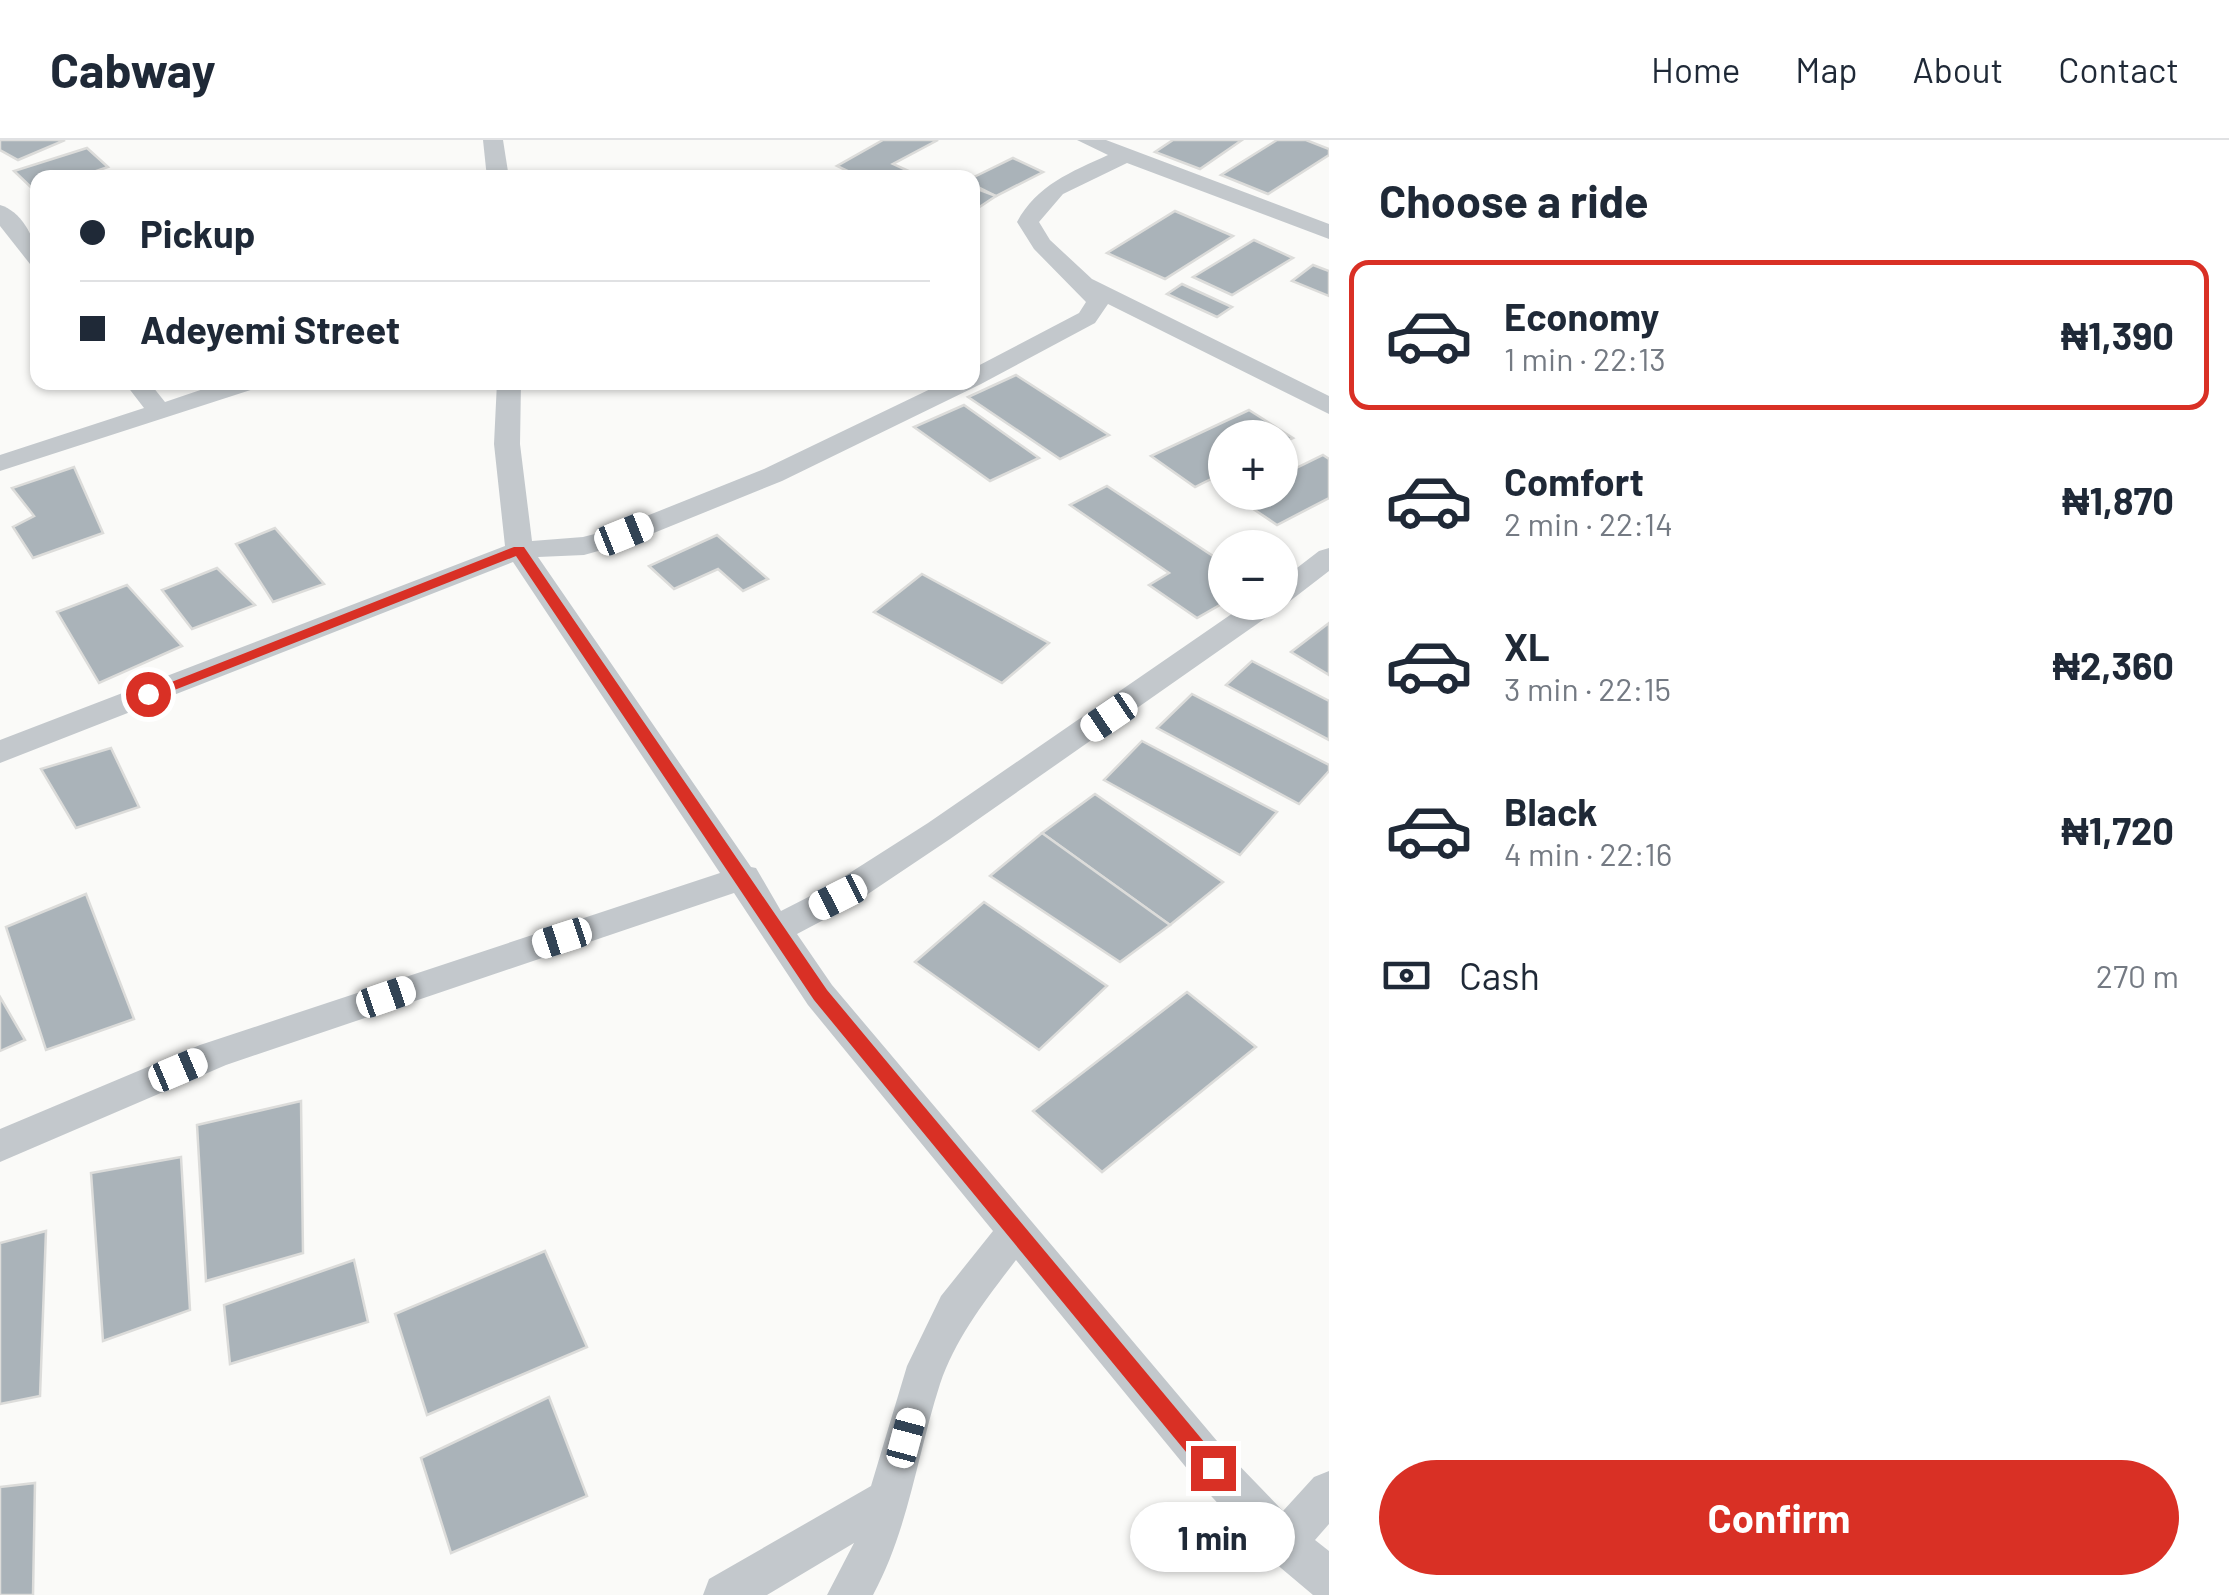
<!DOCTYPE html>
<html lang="en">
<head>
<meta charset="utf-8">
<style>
  body { margin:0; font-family:Barlow,sans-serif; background:#f6f6f7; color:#1f2937; height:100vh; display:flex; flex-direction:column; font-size:38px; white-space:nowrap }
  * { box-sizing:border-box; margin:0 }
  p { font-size:32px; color:#747a83 }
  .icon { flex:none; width:55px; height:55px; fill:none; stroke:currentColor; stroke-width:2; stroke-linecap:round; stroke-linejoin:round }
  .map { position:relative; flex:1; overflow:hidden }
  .side { display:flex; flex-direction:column; background:#fff; width:900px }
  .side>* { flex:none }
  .hud { position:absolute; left:30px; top:30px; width:950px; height:220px; border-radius:20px; box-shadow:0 2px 8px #0004; display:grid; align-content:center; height:220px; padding:0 50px; background:#fff }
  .fabs { position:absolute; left:1208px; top:280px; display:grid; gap:20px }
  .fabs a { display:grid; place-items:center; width:90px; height:90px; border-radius:50%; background:#fff; box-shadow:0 2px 8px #0004; font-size:50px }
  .end { position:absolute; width:45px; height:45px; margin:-22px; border:12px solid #d93025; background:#fff; box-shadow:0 0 0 5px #fff }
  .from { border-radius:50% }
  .bubble { position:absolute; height:70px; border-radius:35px; background:#fff; box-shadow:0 2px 8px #0004; font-size:32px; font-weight:700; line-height:70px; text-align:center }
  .car { position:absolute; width:30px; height:60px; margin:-30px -15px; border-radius:12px; box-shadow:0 0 8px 2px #0007; background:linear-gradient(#fff 24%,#345 0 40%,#fff 0 76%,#345 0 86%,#fff 0) }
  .hud b { display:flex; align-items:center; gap:35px; height:95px; font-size:38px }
  .hud b+b { border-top:2px solid #e0e1e3 }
  .hud i { width:25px; height:25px; background:#1f2937 }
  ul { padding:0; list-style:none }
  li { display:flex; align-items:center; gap:30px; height:150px; margin:0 20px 15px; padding:0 30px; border:5px solid transparent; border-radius:20px }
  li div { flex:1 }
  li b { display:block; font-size:38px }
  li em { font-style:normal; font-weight:700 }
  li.selected { border-color:#d93025 }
  li>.icon { width:90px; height:90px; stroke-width:1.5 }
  h2 { padding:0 50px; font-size:45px; line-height:120px }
  .pay { display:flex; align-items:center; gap:25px; height:110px; padding:0 50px; font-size:38px }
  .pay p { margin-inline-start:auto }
  .primary-button { display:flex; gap:20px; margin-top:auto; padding:20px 50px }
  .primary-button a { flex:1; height:115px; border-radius:60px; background:#d93025; color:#fff; font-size:40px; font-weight:700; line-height:115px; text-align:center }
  header { display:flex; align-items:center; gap:60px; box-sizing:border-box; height:140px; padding:0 50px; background:#fff; border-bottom:2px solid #e0e1e3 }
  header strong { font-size:48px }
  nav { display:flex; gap:55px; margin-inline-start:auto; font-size:35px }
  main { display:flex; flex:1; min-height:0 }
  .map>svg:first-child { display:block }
  .building { fill:#aab3b9; stroke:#dcdcda; stroke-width:2.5 }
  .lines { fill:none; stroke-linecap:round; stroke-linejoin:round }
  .minor { fill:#c3c8cc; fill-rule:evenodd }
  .route { fill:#d93025 }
</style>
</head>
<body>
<header>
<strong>Cabway</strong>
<nav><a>Home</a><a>Map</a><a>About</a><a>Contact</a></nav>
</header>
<main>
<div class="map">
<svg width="1329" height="1455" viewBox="0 0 1329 1455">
  <rect width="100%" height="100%" fill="#fafaf8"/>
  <g class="building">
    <polygon points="0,0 65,0 18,20 0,10"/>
    <polygon points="883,0 938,0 893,24 924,38 862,38 837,26"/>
    <polygon points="1173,0 1242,0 1200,29 1155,12"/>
    <polygon points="1277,0 1306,0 1329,9 1329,15 1268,54 1221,35"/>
    <polygon points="87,8 108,27 76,38 38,38 35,51 14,31"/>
    <polygon points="1013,18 1043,32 996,56 972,44 972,38"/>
    <polygon points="972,47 996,56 972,72"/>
    <polygon points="1175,71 1233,96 1165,139 1107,113"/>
    <polygon points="1254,100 1293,118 1232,155 1193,137"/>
    <polygon points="1313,125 1329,131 1329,156 1292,141"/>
    <polygon points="1182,144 1232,167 1217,177 1167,154"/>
    <polygon points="1016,235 1109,295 1060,319 968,257"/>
    <polygon points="964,265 1039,318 990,341 914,287"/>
    <polygon points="1249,270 1293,298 1280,304 1280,298 1225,298 1225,332 1195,347 1151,316"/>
    <polygon points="1323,315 1329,319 1329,358 1277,385 1237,358 1247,352 1280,352 1280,336"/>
    <polygon points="74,327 103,393 33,418 13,387 34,376 12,348"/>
    <polygon points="1107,346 1225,424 1225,462 1197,478 1149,445 1169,433 1070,365"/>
    <polygon points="275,388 324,444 273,462 236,404"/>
    <polygon points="717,395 768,439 743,451 718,429 674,449 649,426"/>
    <polygon points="217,428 255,465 192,489 162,450"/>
    <polygon points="922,434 1049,503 1002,543 874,472"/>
    <polygon points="127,445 182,506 99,543 57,472"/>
    <polygon points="1329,483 1329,535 1291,512"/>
    <polygon points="1252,521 1329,561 1329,600 1226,545"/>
    <polygon points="1192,554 1329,625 1329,631 1299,664 1157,588"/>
    <polygon points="1142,601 1277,672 1240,715 1104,640"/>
    <polygon points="111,608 139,667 76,688 41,629"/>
    <polygon points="1095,654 1223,742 1170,785 1042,693"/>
    <polygon points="1042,693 1170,785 1120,822 990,736"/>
    <polygon points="86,754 134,879 46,910 6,787"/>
    <polygon points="984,762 1107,846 1039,910 915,822"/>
    <polygon points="1187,852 1256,907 1102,1032 1033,971"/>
    <polygon points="0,857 25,900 0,911"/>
    <polygon points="301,961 303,1113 206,1141 197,985"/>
    <polygon points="181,1017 190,1170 103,1201 91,1033"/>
    <polygon points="46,1091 40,1256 0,1264 0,1103"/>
    <polygon points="545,1111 587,1207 427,1275 395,1174"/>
    <polygon points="354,1120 368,1182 230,1224 224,1165"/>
    <polygon points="549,1257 587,1356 451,1413 421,1318"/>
    <polygon points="35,1343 33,1455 0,1455 0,1347"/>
  </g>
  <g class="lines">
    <g class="minor">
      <polygon points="483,0 503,0 509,38 487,38"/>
      <path d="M1077,0H1106L1329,84V99L1127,23L1063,54L1039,82L1050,100L1092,139L1329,256V274L1108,164L1095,183L981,244L782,341L634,401L584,415L538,417L751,727L756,728L781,771L826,748L928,683L1249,462H1280V441L1319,411L1329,408V431L1290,461L950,699L850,766L797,794L832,845L1228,1314L1283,1371L1314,1337L1329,1331V1384L1315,1400L1329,1411V1455H1313L1269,1418L1198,1342L1016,1120C987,1158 956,1197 940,1244C917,1315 909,1388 873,1455H827L854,1403L767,1455H703L709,1439L871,1346L907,1226L941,1156L993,1091L808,865L734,753L226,925L0,1022V989L200,905L720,733L513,422L0,623V600L505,406L494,304L497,242H521L520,304L532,401L583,397L614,389L764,329L945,242H972V229L1079,173L1086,162L1034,109L1017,82C1037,45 1071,32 1108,15Z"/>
      <path d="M0,65C24,72 38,104 38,126L30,124L0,86Z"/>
      <polygon points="124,242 149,242 165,262 224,242 263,242 260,247 0,331 0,315 144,268"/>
    </g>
  </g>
  <polygon class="route" points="514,407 524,407 827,850 1220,1321 1223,1328 1220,1335 1205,1335 814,860 516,416 154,558 141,554"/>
</svg>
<div class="fabs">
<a>+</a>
<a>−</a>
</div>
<i class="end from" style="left:148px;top:554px"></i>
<i class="end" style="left:1213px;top:1328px"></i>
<div class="bubble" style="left:1130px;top:1362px;width:165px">1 min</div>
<i class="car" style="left:624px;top:394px;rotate:68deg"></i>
<i class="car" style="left:1109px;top:577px;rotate:236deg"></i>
<i class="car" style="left:838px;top:757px;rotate:243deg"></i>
<i class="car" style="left:562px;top:798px;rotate:252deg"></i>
<i class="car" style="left:386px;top:857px;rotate:71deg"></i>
<i class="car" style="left:178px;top:930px;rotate:67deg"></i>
<i class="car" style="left:906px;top:1298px;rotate:15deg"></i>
<div class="hud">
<b><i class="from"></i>Pickup</b>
<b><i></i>Adeyemi Street</b>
</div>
</div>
<section class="side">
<h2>Choose a ride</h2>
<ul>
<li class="selected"><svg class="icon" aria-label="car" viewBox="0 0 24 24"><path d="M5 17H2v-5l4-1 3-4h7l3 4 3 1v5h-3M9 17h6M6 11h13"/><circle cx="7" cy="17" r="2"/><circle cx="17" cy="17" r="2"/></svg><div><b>Economy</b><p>1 min · 22:13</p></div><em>₦1,390</em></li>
<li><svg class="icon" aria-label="car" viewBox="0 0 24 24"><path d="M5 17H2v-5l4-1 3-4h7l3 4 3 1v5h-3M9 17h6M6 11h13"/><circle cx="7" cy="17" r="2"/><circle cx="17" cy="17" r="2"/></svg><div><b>Comfort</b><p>2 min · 22:14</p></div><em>₦1,870</em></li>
<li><svg class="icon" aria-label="car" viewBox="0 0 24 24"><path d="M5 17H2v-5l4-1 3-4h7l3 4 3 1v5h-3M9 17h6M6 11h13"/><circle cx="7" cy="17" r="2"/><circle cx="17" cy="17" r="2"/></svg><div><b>XL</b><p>3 min · 22:15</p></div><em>₦2,360</em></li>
<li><svg class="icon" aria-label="car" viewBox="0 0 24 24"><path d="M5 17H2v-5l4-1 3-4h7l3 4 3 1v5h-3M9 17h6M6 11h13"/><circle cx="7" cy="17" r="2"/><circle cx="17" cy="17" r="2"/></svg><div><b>Black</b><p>4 min · 22:16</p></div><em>₦1,720</em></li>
</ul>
<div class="pay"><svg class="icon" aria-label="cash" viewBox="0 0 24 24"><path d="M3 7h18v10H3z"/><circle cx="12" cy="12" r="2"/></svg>Cash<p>270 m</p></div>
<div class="primary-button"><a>Confirm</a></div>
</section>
</main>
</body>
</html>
